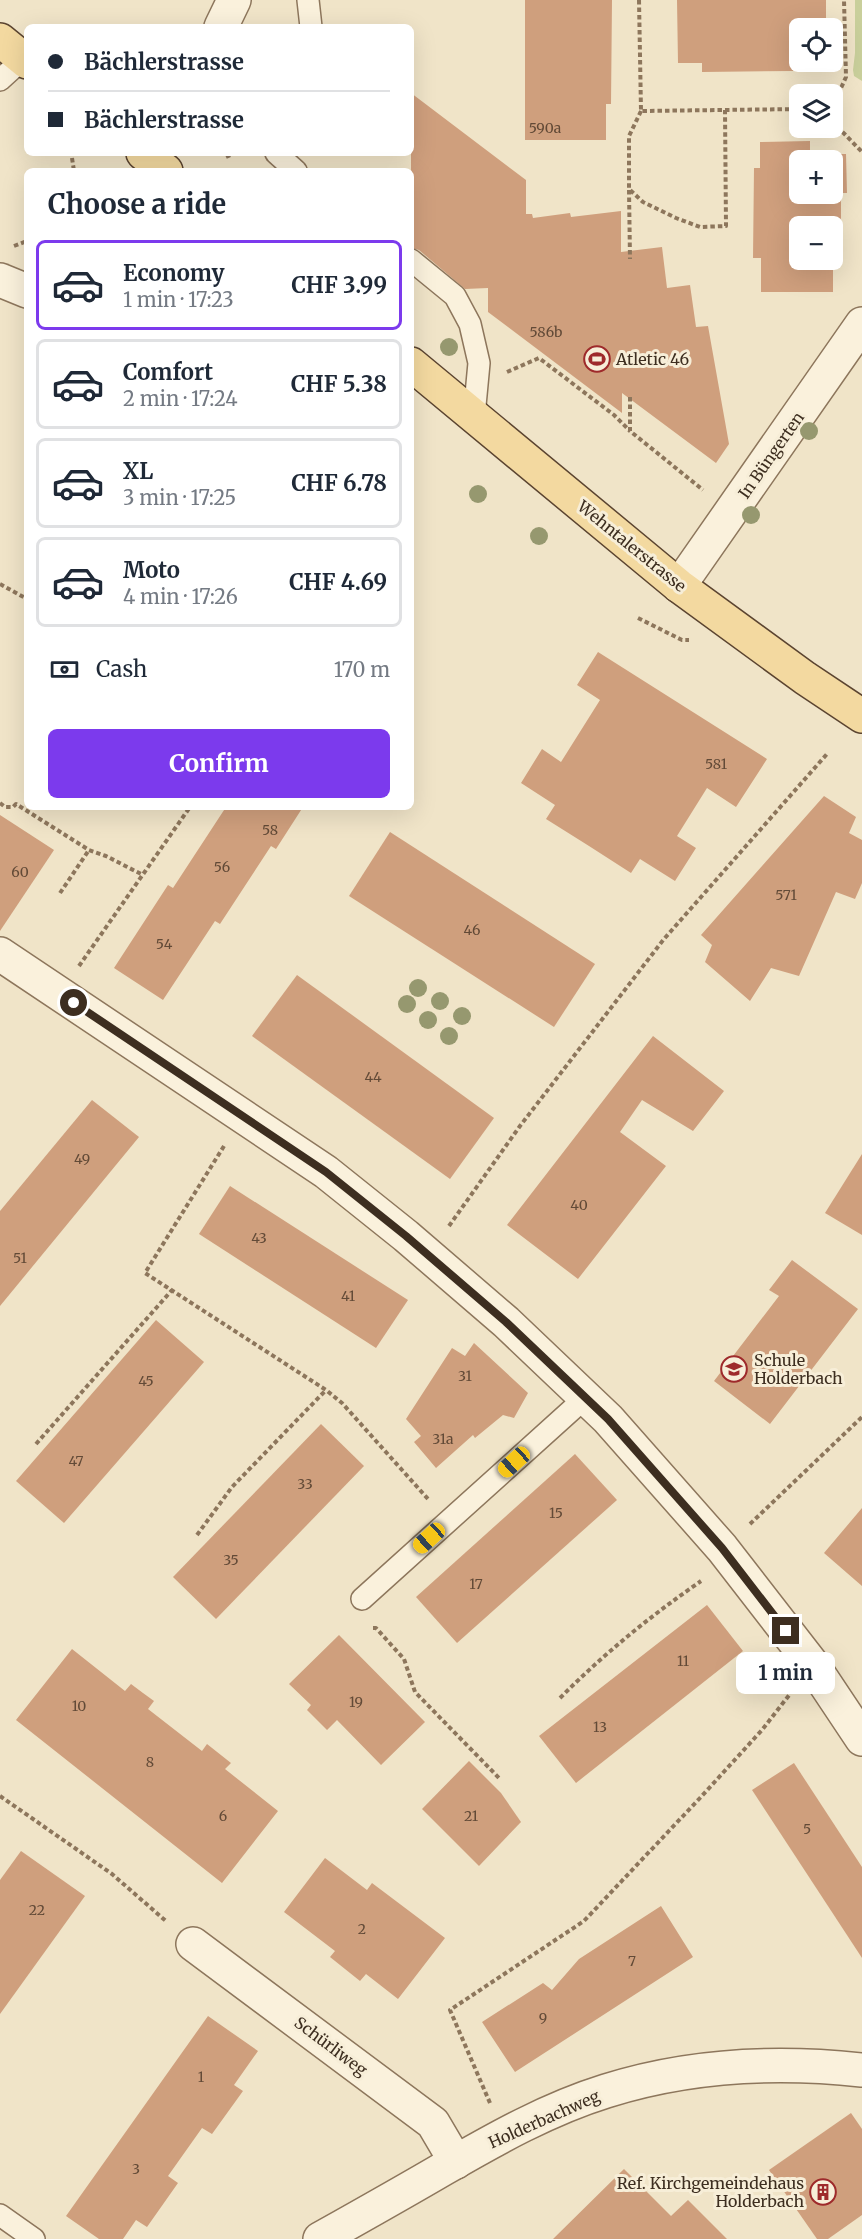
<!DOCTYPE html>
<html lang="en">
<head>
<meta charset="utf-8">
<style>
  body { margin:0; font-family:Merriweather,serif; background:#f6f6f7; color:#1f2937; height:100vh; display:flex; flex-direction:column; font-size:22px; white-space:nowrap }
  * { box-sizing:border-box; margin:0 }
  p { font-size:20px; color:#747a83 }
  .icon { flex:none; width:33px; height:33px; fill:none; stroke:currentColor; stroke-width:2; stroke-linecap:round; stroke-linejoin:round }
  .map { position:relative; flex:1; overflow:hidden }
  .panel { position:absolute; left:24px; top:168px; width:390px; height:642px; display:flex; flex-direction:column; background:#fff; border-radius:9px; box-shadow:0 6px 24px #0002 }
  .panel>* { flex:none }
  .hud { position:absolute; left:24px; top:24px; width:390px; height:132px; border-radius:9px; box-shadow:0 6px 24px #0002; display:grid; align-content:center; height:132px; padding:0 24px; background:#fff }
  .fabs { position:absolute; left:789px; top:18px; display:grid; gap:12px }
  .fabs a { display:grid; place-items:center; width:54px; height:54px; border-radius:9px; background:#fff; box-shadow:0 6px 24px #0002; font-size:30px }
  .end { position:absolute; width:27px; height:27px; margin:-14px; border:8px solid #3d2e20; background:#fff; box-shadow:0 0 0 3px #fff }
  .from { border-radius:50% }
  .bubble { position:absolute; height:42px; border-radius:9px; background:#fff; box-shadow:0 6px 24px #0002; font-size:20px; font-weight:700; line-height:42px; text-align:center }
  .car { position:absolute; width:18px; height:36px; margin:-18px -9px; border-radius:8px; box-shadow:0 0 4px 2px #0007; background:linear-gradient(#f5c518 24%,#345 0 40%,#f5c518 0 76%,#345 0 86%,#f5c518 0) }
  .hud b { display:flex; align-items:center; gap:21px; height:57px; font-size:22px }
  .hud b+b { border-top:2px solid #e0e1e3 }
  .hud i { width:15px; height:15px; background:#1f2937 }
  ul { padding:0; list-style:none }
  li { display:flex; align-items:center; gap:18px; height:90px; margin:0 12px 9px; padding:0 12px; border:3px solid #e0e1e3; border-radius:9px }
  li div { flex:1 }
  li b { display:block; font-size:22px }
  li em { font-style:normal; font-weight:700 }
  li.active { border-color:#7c3aed }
  li>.icon { width:54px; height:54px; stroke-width:1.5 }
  h2 { padding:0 24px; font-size:27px; line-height:72px }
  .pay { display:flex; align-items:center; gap:15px; height:66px; padding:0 24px; font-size:22px }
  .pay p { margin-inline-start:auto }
  .primary-button { display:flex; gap:12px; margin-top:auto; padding:12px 24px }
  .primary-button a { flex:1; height:69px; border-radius:9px; background:#7c3aed; color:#fff; font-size:24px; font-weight:700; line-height:69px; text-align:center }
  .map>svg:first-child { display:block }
  .green { fill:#c9cf9b }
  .building { fill:#cf9f7d; fill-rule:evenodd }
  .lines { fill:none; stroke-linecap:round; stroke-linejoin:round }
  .service-casing { stroke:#8d765c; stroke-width:24 }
  .minor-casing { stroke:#8d765c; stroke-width:36 }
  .tertiary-casing { stroke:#8d765c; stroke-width:36 }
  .primary-casing { stroke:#5b4430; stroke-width:36 }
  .path { stroke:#8d765c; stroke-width:4; stroke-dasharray:4.5 3; stroke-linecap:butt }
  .service { stroke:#faf1dc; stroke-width:21 }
  .minor { stroke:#faf1dc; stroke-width:33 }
  .tertiary { stroke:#faf1dc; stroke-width:33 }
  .primary { stroke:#f3d9a0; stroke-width:33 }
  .tree { fill:#96986f }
  .route { stroke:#3d2e20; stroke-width:8 }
  .labels { text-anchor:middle; stroke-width:6; stroke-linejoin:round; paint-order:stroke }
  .number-label { font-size:14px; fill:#624a37 }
  .poi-label { font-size:16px; fill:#3d2e20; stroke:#f7eed8; text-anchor:start }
  .street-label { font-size:16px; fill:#3d2e20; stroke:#f7eed8 }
</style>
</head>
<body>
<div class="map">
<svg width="862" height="2239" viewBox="0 0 862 2239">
  <rect width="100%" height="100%" fill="#f0e4c8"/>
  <polygon class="green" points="855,0 862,0 862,81 854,76 853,70 855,53"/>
  <g class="building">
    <polygon points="525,0 612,0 611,104 606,104 606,140 525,140"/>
    <polygon points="677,0 826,0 826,28 800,28 800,62 826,62 792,62 793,71 702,72 702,63 678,63"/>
    <polygon points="411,93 526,180 526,214 532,214 533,218 570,213 571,217 621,211 621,252 662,247 667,288 690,285 696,327 708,326 729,444 716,463 622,393 622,413 488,312 488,288 465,289 419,250 411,248"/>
    <path d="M810,141V154H846L847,193H841V259H833V292H761V258H753L754,168H760V142ZM800,160H832V194H800ZM800,226H832V260H800Z"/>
    <polygon points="598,652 767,759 736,807 707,788 677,836 696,848 675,881 640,859 631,873 589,846 546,819 555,805 521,783 542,749 561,762 600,700 577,685"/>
    <polygon points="824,796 856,817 849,833 862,840 862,883 855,899 836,892 799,976 771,968 750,1001 705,962 712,945 701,935"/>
    <polygon points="226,807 303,807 276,849 271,846 220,924 215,921 163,1000 114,968 168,885 173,888"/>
    <polygon points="0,815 54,850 0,931"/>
    <polygon points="390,832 595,964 554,1027 349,896"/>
    <polygon points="297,975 494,1118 450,1179 252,1036"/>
    <polygon points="653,1036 724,1091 693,1131 642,1100 620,1132 666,1166 578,1279 507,1225"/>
    <polygon points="92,1100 139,1137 0,1306 0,1211"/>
    <polygon points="862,1154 862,1235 825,1213"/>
    <polygon points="230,1186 408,1300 376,1348 199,1234"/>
    <polygon points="792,1260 858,1309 770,1424 714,1381 779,1296 769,1290"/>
    <polygon points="156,1320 204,1362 64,1523 16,1481"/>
    <polygon points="474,1343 528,1393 514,1418 503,1415 475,1438 473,1435 436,1468 414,1442 421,1436 406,1419 452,1348 465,1356"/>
    <polygon points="321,1424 364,1466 216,1619 173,1577"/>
    <polygon points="575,1454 617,1500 457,1643 416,1597"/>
    <polygon points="862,1508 862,1586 824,1553"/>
    <polygon points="707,1605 743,1651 576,1783 539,1736"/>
    <polygon points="339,1635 425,1722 381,1765 337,1720 327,1730 307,1710 311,1705 289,1684"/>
    <polygon points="72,1649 125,1691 131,1684 143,1693 154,1701 148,1709 202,1751 207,1744 231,1763 225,1769 278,1811 222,1883 16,1720"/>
    <polygon points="469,1761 501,1793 521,1822 479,1866 422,1809"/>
    <polygon points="794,1763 862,1867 862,1958 752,1790"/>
    <polygon points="21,1851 85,1896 0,2014 0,1880"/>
    <polygon points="325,1858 367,1890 372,1883 445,1938 398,1999 366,1974 360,1981 330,1957 335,1951 284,1912"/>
    <polygon points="661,1906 693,1957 515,2072 482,2022 543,1983 552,1990 579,1959"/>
    <polygon points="208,2016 258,2051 234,2085 243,2091 212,2134 202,2128 168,2176 178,2183 147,2227 136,2220 123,2239 99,2239 66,2216"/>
    <polygon points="851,2113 862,2129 862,2215 828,2239 817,2239 769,2170"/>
    <polygon points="624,2169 671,2216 688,2200 727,2239 553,2239"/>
  </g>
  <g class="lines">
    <g class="service-casing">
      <g id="service">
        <polyline points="308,0 311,27"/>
        <polyline points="0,80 23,59"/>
        <polyline points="276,153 296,171"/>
        <polyline points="411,260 455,296 470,324 479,363 474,416"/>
        <polyline points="362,1599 586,1397"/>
        <polyline points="0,2215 34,2239"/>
      </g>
    </g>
    <g class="minor-casing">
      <g id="minor">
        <polyline points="221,27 234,0"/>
        <polyline points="679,586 862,324"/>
        <polyline points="0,954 326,1172 406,1236 506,1322 608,1419 722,1548 812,1664 862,1739"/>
        <polyline points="193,1944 433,2123 456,2162"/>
        <path d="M320,2239C361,2216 402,2193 443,2169C495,2139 548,2109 606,2091C688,2065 778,2061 862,2070"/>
      </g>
    </g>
    <g class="tertiary-casing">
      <polyline id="tertiary" points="0,280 27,291"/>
    </g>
    <g class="primary-casing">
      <g id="primary">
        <polyline points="0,40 27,62"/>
        <polyline points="143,153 166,171"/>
        <polyline points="411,364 679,586 805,678 862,716"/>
      </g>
    </g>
    <g class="path">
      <polyline points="639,0 641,111 800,109"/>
      <polyline points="832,108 846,77 844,0"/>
      <polyline points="641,111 629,136 629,189 643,202 676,218 700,227 726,226 725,110"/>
      <polyline points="832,121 862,152"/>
      <polyline points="226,157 235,153"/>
      <polyline points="72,158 74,171"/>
      <polyline points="629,190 630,259"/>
      <polyline points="14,246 27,241"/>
      <polyline points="507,372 539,358 614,415 630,431"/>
      <polyline points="630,397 630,431 703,490"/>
      <polyline points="0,584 27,599"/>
      <polyline points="638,618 682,640 689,640"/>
      <polyline points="0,803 5,807 13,807 16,804 89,850 106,856 143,875"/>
      <polyline points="60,893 89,850"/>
      <polyline points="79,966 190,807"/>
      <polyline points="224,1146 145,1273 326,1390 342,1403 428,1499"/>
      <polyline points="449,1226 520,1126 664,939 827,754"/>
      <polyline points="36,1444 172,1290"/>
      <polyline points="750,1524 862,1417"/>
      <polyline points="197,1535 232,1487 326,1390"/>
      <polyline points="373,1628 376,1628 404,1659 415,1692 500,1779"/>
      <path d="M560,1698C605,1653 649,1617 701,1581"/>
      <polyline points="0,1796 112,1874 167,1922"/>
      <polyline points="490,2103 450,2010 584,1921 700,1798 762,1730 790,1694"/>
    </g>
    <use href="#service" class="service"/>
    <use href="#minor" class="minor"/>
    <use href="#tertiary" class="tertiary"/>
    <use href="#primary" class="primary"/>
  </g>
  <g class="tree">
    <circle cx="449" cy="347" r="9"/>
    <circle cx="809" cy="431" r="9"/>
    <circle cx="478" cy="494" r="9"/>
    <circle cx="751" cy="515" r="9"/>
    <circle cx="539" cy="536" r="9"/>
    <circle cx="418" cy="988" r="9"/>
    <circle cx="440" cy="1001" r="9"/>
    <circle cx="407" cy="1004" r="9"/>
    <circle cx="462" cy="1016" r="9"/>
    <circle cx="428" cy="1020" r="9"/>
    <circle cx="449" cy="1036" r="9"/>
  </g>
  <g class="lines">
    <polyline class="route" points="74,1003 326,1172 406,1236 506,1322 608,1419 722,1548 786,1631"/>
  </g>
  <defs>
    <g id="stadium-ring" transform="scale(1.35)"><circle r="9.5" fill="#f7eed8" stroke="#9e2a2b" stroke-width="1.5"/><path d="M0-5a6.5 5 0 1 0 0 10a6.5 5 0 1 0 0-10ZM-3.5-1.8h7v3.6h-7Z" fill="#9e2a2b"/></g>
    <g id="school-ring" transform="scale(1.35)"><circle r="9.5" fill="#f7eed8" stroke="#9e2a2b" stroke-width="1.5"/><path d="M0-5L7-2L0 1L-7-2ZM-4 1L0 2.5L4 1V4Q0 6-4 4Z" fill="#9e2a2b"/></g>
    <g id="building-ring" transform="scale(1.35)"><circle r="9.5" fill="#f7eed8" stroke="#9e2a2b" stroke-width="1.5"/><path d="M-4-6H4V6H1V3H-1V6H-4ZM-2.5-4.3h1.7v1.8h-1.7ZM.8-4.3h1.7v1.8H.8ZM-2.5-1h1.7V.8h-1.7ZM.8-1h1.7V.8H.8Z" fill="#9e2a2b"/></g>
  </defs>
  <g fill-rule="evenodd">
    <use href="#stadium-ring" x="597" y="359"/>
    <use href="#school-ring" x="734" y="1369"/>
    <use href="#building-ring" x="823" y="2192"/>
  </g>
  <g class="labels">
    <g class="number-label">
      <text x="545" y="133">590a</text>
      <text x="546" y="337">586b</text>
      <text x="716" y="769">581</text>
      <text x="270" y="835">58</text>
      <text x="222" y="872">56</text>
      <text x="20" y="877">60</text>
      <text x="786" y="900">571</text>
      <text x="472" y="935">46</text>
      <text x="164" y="949">54</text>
      <text x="373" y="1082">44</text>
      <text x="82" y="1164">49</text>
      <text x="579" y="1210">40</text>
      <text x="259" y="1243">43</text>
      <text x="20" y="1263">51</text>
      <text x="348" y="1301">41</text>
      <text x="465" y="1381">31</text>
      <text x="146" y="1386">45</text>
      <text x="443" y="1444">31a</text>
      <text x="76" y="1466">47</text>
      <text x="305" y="1489">33</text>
      <text x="556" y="1518">15</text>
      <text x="231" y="1565">35</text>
      <text x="476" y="1589">17</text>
      <text x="683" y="1666">11</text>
      <text x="356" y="1707">19</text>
      <text x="79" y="1711">10</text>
      <text x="600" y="1732">13</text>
      <text x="150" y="1767">8</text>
      <text x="223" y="1821">6</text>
      <text x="471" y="1821">21</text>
      <text x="807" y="1834">5</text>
      <text x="37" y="1915">22</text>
      <text x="362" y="1934">2</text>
      <text x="632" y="1966">7</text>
      <text x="543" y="2023">9</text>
      <text x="201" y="2082">1</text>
      <text x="136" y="2174">3</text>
    </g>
    <g class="poi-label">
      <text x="616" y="365">Atletic 46</text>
      <text x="754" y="1366">Schule<tspan x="754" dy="18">Holderbach</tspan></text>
      <text x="804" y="2189" text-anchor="end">Ref. Kirchgemeindehaus<tspan x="804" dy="18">Holderbach</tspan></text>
    </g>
    <g class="street-label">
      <text transform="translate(771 455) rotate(-55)" y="6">In Büngerten</text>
      <text transform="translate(632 546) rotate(39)" y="6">Wehntalerstrasse</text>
      <text transform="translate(331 2046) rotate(37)" y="6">Schürliweg</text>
      <text transform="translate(544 2119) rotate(-24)" y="6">Holderbachweg</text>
    </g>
  </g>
</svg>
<div class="fabs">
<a><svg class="icon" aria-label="locate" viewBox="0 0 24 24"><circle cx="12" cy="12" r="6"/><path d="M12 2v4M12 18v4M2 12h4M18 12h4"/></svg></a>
<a><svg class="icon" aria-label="layers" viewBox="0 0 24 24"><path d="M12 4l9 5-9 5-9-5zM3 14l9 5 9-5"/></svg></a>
<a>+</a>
<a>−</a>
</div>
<i class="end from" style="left:74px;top:1003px"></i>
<i class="end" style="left:786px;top:1631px"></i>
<div class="bubble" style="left:736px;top:1652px;width:99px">1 min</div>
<i class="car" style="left:514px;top:1462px;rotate:228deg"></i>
<i class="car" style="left:429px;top:1538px;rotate:228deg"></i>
<div class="hud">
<b><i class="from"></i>Bächlerstrasse</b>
<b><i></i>Bächlerstrasse</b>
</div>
<section class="panel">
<h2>Choose a ride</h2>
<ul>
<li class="active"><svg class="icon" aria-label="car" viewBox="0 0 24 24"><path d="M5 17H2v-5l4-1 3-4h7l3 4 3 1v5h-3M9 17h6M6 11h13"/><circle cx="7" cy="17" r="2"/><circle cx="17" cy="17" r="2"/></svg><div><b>Economy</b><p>1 min · 17:23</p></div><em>CHF 3.99</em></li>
<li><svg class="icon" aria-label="car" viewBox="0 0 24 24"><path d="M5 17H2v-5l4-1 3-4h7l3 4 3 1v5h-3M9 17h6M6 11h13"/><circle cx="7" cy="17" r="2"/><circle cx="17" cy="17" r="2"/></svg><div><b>Comfort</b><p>2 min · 17:24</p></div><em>CHF 5.38</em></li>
<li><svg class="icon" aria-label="car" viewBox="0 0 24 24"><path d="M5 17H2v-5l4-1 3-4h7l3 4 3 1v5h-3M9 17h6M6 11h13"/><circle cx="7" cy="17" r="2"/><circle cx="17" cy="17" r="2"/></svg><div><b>XL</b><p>3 min · 17:25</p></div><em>CHF 6.78</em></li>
<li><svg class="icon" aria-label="car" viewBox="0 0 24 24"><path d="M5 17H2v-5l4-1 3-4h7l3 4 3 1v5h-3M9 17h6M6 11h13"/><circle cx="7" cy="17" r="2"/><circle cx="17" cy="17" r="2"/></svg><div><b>Moto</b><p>4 min · 17:26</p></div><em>CHF 4.69</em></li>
</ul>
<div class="pay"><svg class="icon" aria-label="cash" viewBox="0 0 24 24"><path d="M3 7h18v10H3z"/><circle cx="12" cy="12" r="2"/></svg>Cash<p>170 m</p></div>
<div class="primary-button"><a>Confirm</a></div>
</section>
</div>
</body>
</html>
